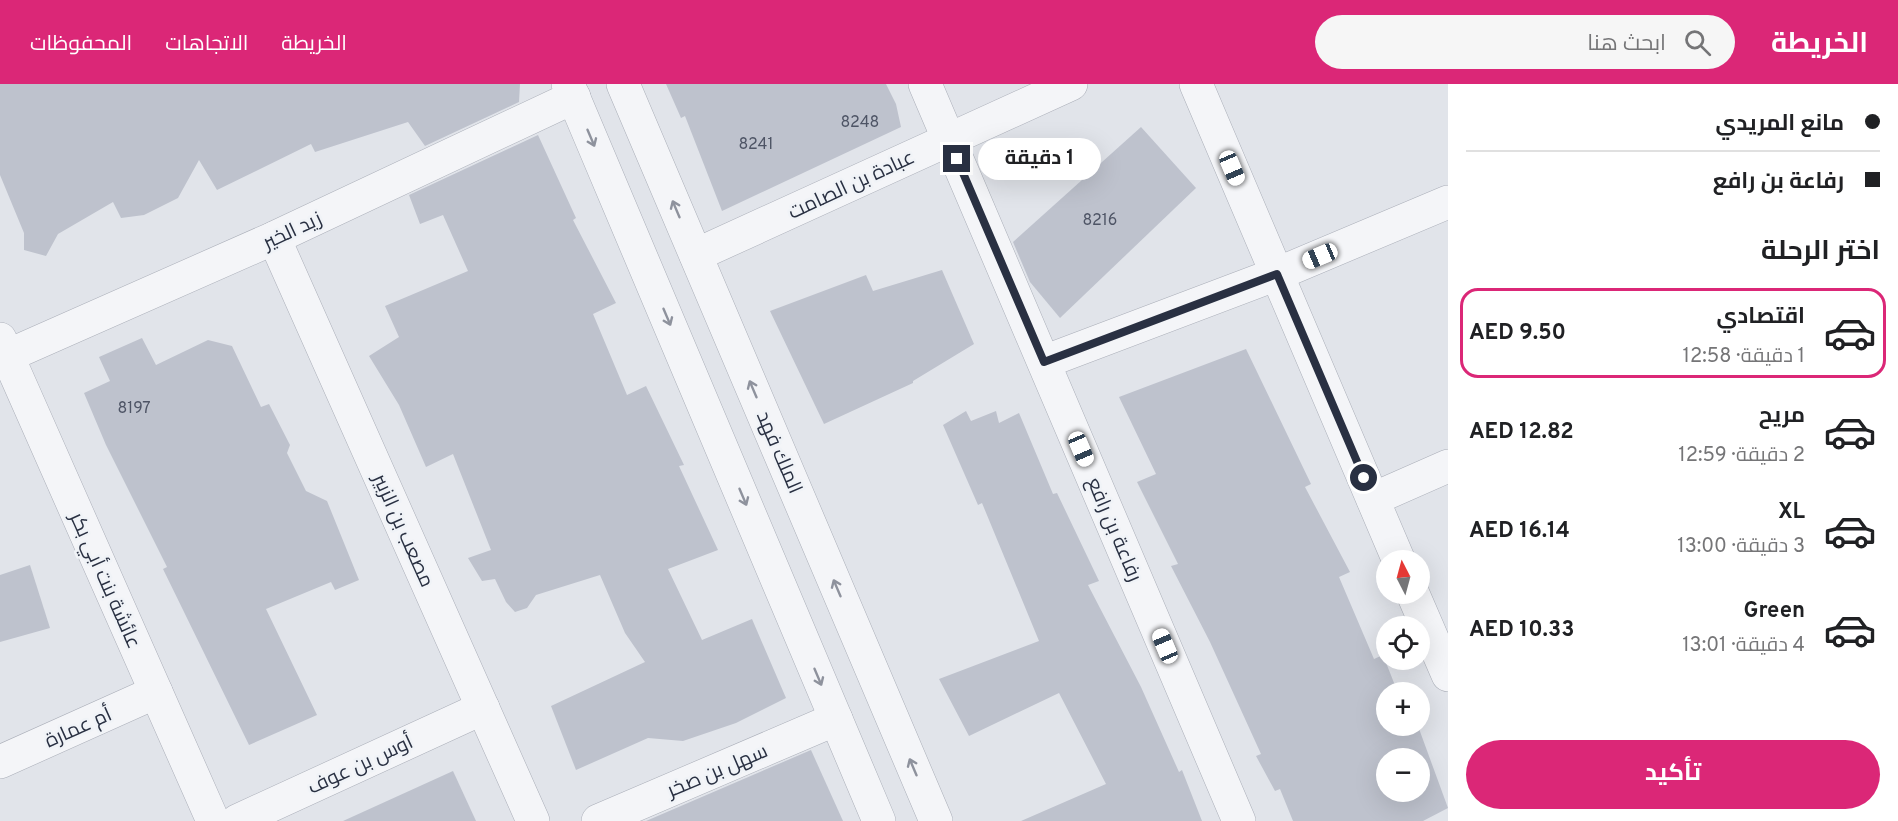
<!DOCTYPE html>
<html lang="ar">
<head>
<meta charset="utf-8">
<style>
  body { margin:0; font-family:Overpass,Cairo,sans-serif; background:#f6f6f6; color:#202124; direction:rtl; height:100vh; display:flex; flex-direction:column; font-size:22px; white-space:nowrap }
  * { box-sizing:border-box; margin:0 }
  p { font-size:20px; color:#757577 }
  .icon { flex:none; width:33px; height:33px; fill:none; stroke:currentColor; stroke-width:2; stroke-linecap:round; stroke-linejoin:round }
  .map { position:relative; flex:1; overflow:hidden; direction:ltr }
  .drawer { display:flex; flex-direction:column; background:#fff; width:450px }
  .drawer>* { flex:none }
  .banner { display:grid; align-content:center; height:132px; padding:0 18px; background:#fff }
  .needle { width:39px; rotate:354deg }
  .fabs { position:absolute; left:1376px; top:466px; display:grid; gap:12px }
  .fabs a { display:grid; place-items:center; width:54px; height:54px; border-radius:50%; background:#fff; box-shadow:0 6px 24px #0002; font-size:30px }
  .end { position:absolute; width:27px; height:27px; margin:-14px; border:8px solid #293042; background:#fff; box-shadow:0 0 0 3px #fff }
  .from { border-radius:50% }
  .bubble { position:absolute; height:42px; border-radius:21px; background:#fff; box-shadow:0 6px 24px #0002; font-size:20px; font-weight:700; line-height:42px; text-align:center; direction:rtl }
  .car { position:absolute; width:18px; height:36px; margin:-18px -9px; border-radius:8px; box-shadow:0 0 4px 2px #0007; background:linear-gradient(#fff 24%,#345 0 40%,#fff 0 76%,#345 0 86%,#fff 0) }
  .banner b { display:flex; align-items:center; gap:21px; height:57px; font-size:22px }
  .banner b+b { border-top:2px solid #e0e0e0 }
  .banner i { width:15px; height:15px; background:#202124 }
  ul { padding:0; list-style:none }
  li { display:flex; align-items:center; gap:18px; height:90px; margin:0 12px 9px; padding:0 6px; border:3px solid transparent; border-radius:18px }
  li div { flex:1 }
  li b { display:block; font-size:22px }
  li em { font-style:normal; font-weight:700 }
  li.on { border-color:#db2777 }
  li>.icon { width:54px; height:54px; stroke-width:1.5 }
  h2 { padding:0 18px; font-size:27px; line-height:72px }
  .primary-button { display:flex; gap:12px; margin-top:auto; padding:12px 18px }
  .primary-button a { flex:1; height:69px; border-radius:36px; background:#db2777; color:#fff; font-size:24px; font-weight:700; line-height:69px; text-align:center }
  header { display:flex; align-items:center; gap:36px; box-sizing:border-box; height:84px; padding:0 30px; background:#db2777; color:#fff }
  header strong { font-size:28px }
  nav { display:flex; gap:33px; margin-inline-start:auto; font-size:21px }
  .search { width:420px; height:54px; background:#f6f6f6; display:flex; align-items:center; gap:15px; box-sizing:border-box; padding:0 21px; border-radius:33px; color:#757577; font-size:22px }
  main { display:flex; flex:1; min-height:0 }
  .map>svg:first-child { display:block }
  .building { fill:#bec2cd; fill-rule:evenodd }
  .lines { fill:none; stroke-linecap:round; stroke-linejoin:round }
  .minor-casing { stroke:#aaaeb8; stroke-width:34 }
  .minor { stroke:#f4f5f8; stroke-width:33 }
  .oneway { stroke:#8e929d }
  .route { stroke:#293042; stroke-width:8 }
  .labels { text-anchor:middle; stroke-width:5; stroke-linejoin:round; paint-order:stroke }
  .number-label { font-size:16px; fill:#4e5465 }
  .street-label { font-size:20px; fill:#293042; stroke:#f0f3f7 }
</style>
</head>
<body>
<header>
<strong>الخريطة</strong>
<div class="search"><svg class="icon" aria-label="search" viewBox="0 0 24 24"><circle cx="10" cy="10" r="6"/><path d="M15 15l6 6"/></svg>ابحث هنا</div>
<nav><a>الخريطة</a><a>الاتجاهات</a><a>المحفوظات</a></nav>
</header>
<main>
<section class="drawer">
<div class="banner">
<b><i class="from"></i>مانع المريدي</b>
<b><i></i>رفاعة بن رافع</b>
</div>
<h2>اختر الرحلة</h2>
<ul>
<li class="on"><svg class="icon" aria-label="car" viewBox="0 0 24 24"><path d="M5 17H2v-5l4-1 3-4h7l3 4 3 1v5h-3M9 17h6M6 11h13"/><circle cx="7" cy="17" r="2"/><circle cx="17" cy="17" r="2"/></svg><div><b>اقتصادي</b><p>1 دقيقة · 12:58</p></div><em>AED 9.50</em></li>
<li><svg class="icon" aria-label="car" viewBox="0 0 24 24"><path d="M5 17H2v-5l4-1 3-4h7l3 4 3 1v5h-3M9 17h6M6 11h13"/><circle cx="7" cy="17" r="2"/><circle cx="17" cy="17" r="2"/></svg><div><b>مريح</b><p>2 دقيقة · 12:59</p></div><em>AED 12.82</em></li>
<li><svg class="icon" aria-label="car" viewBox="0 0 24 24"><path d="M5 17H2v-5l4-1 3-4h7l3 4 3 1v5h-3M9 17h6M6 11h13"/><circle cx="7" cy="17" r="2"/><circle cx="17" cy="17" r="2"/></svg><div><b>XL</b><p>3 دقيقة · 13:00</p></div><em>AED 16.14</em></li>
<li><svg class="icon" aria-label="car" viewBox="0 0 24 24"><path d="M5 17H2v-5l4-1 3-4h7l3 4 3 1v5h-3M9 17h6M6 11h13"/><circle cx="7" cy="17" r="2"/><circle cx="17" cy="17" r="2"/></svg><div><b>Green</b><p>4 دقيقة · 13:01</p></div><em>AED 10.33</em></li>
</ul>
<div class="primary-button"><a>تأكيد</a></div>
</section>
<div class="map">
<svg width="1448" height="737" viewBox="0 0 1448 737">
  <rect width="100%" height="100%" fill="#e1e4ea"/>
  <g class="building">
    <polygon points="0,0 520,0 519,18 425,62 408,38 315,68 311,60 217,106 199,76 178,114 144,131 121,134 113,118 58,150 46,172 24,166 24,149 0,91"/>
    <polygon points="666,0 886,0 896,20 901,43 722,127 685,32 681,34"/>
    <polygon points="1141,43 1196,104 1060,234 1030,198 1013,158"/>
    <polygon points="538,51 576,134 573,136 616,219 593,230 627,311 646,302 684,381 679,382 718,466 668,485 702,556 752,535 786,614 736,639 683,657 648,654 576,686 551,622 645,578 625,549 600,491 536,511 527,524 515,528 506,518 495,495 482,497 468,474 491,466 453,370 426,383 399,321 369,272 399,253 385,222 468,187 443,131 420,140 409,111"/>
    <polygon points="942,186 974,260 913,297 913,299 824,340 770,227 866,191 873,207"/>
    <polygon points="142,254 156,281 208,256 232,262 261,323 269,320 290,361 287,369 306,407 327,417 359,496 335,506 331,498 266,525 317,631 249,661 163,485 167,483 106,361 84,309 110,297 99,273"/>
    <path d="M1246,265L1311,400L1305,403L1350,488L1339,493L1374,575L1383,571L1398,609H1386V642H1418L1448,724L1423,737H1293L1280,705L1275,707L1256,672L1261,670L1210,558L1171,482L1178,480L1137,398L1156,390L1119,313ZM1386,675H1419V708H1386Z"/>
    <polygon points="966,327 971,337 996,327 999,339 1019,329 1053,410 1057,409 1099,497 1088,501 1141,603 1179,688 1182,686 1202,737 1021,737 1106,700 1059,609 969,652 939,595 1039,557 982,419 978,421 943,341"/>
    <polygon points="30,481 50,544 0,558 0,491"/>
    <polygon points="811,666 843,737 646,737"/>
    <polygon points="453,687 476,737 343,737"/>
  </g>
  <g class="lines">
    <g class="minor-casing">
      <g id="minor">
        <polyline points="568,0 879,737"/>
        <polyline points="623,0 936,737"/>
        <polyline points="925,0 1239,737"/>
        <polyline points="1196,0 1399,477"/>
        <polyline points="274,154 533,737"/>
        <polyline points="696,171 1071,0"/>
        <polyline points="0,255 213,737"/>
        <polyline points="7,272 274,154 574,13"/>
        <polyline points="1044,278 1277,190 1448,118"/>
        <polyline points="1373,415 1448,382"/>
        <polyline points="1413,510 1448,591"/>
        <polyline points="0,678 156,608"/>
        <polyline points="237,737 483,624"/>
        <polyline points="598,737 836,635"/>
      </g>
    </g>
    <use href="#minor" class="minor"/>
  </g>
  <defs><path id="oneway-shaft" d="M-6 0H5M1.5-3L5.5 0L1.5 3" fill="none" stroke-width="1.6" stroke-linecap="round" stroke-linejoin="round" transform="scale(1.5)"/></defs>
  <g class="oneway">
    <use href="#oneway-shaft" transform="translate(591 54) rotate(67)"/>
    <use href="#oneway-shaft" transform="translate(676 125) rotate(-113)"/>
    <use href="#oneway-shaft" transform="translate(667 233) rotate(67)"/>
    <use href="#oneway-shaft" transform="translate(753 305) rotate(-113)"/>
    <use href="#oneway-shaft" transform="translate(743 413) rotate(67)"/>
    <use href="#oneway-shaft" transform="translate(837 504) rotate(-113)"/>
    <use href="#oneway-shaft" transform="translate(818 593) rotate(67)"/>
    <use href="#oneway-shaft" transform="translate(913 683) rotate(-113)"/>
  </g>
  <g class="lines">
    <polyline class="route" points="957,75 1044,278 1277,190 1364,394"/>
  </g>
  <g class="labels">
    <g class="number-label">
      <text x="860" y="43">8248</text>
      <text x="756" y="65">8241</text>
      <text x="1100" y="141">8216</text>
      <text x="134" y="329">8197</text>
    </g>
    <g class="street-label">
      <text transform="translate(851 100) rotate(-25)" y="7">عبادة بن الصامت</text>
      <text transform="translate(292 146) rotate(-25)" y="7">زيد الخير</text>
      <text transform="translate(780 368) rotate(67)" y="7">الملك فهد</text>
      <text transform="translate(1115 445) rotate(67)" y="7">رفاعة بن رافع</text>
      <text transform="translate(404 446) rotate(66)" y="7">مصعب بن الزبير</text>
      <text transform="translate(106 496) rotate(66)" y="7">عائشة بنت أبي بكر</text>
      <text transform="translate(78 643) rotate(-24)" y="7">أم عمارة</text>
      <text transform="translate(360 680) rotate(-25)" y="7">أوس بن عوف</text>
      <text transform="translate(717 686) rotate(-23)" y="7">سهل بن صخر</text>
    </g>
  </g>
</svg>
<div class="fabs">
<a><svg class="needle" viewBox="-14 -14 28 28"><path d="M0-13l5 13h-10z" fill="#e53935"/><path d="M0 13l5-13h-10z" fill="#757577"/></svg></a>
<a><svg class="icon" aria-label="locate" viewBox="0 0 24 24"><circle cx="12" cy="12" r="6"/><path d="M12 2v4M12 18v4M2 12h4M18 12h4"/></svg></a>
<a>+</a>
<a>−</a>
</div>
<i class="end from" style="left:1364px;top:394px"></i>
<i class="end" style="left:957px;top:75px"></i>
<div class="bubble" style="left:978px;top:54px;width:123px">1 دقيقة</div>
<i class="car" style="left:1232px;top:84px;rotate:157deg"></i>
<i class="car" style="left:1320px;top:172px;rotate:247deg"></i>
<i class="car" style="left:1081px;top:365px;rotate:157deg"></i>
<i class="car" style="left:1165px;top:562px;rotate:337deg"></i>
</div>
</main>
</body>
</html>
